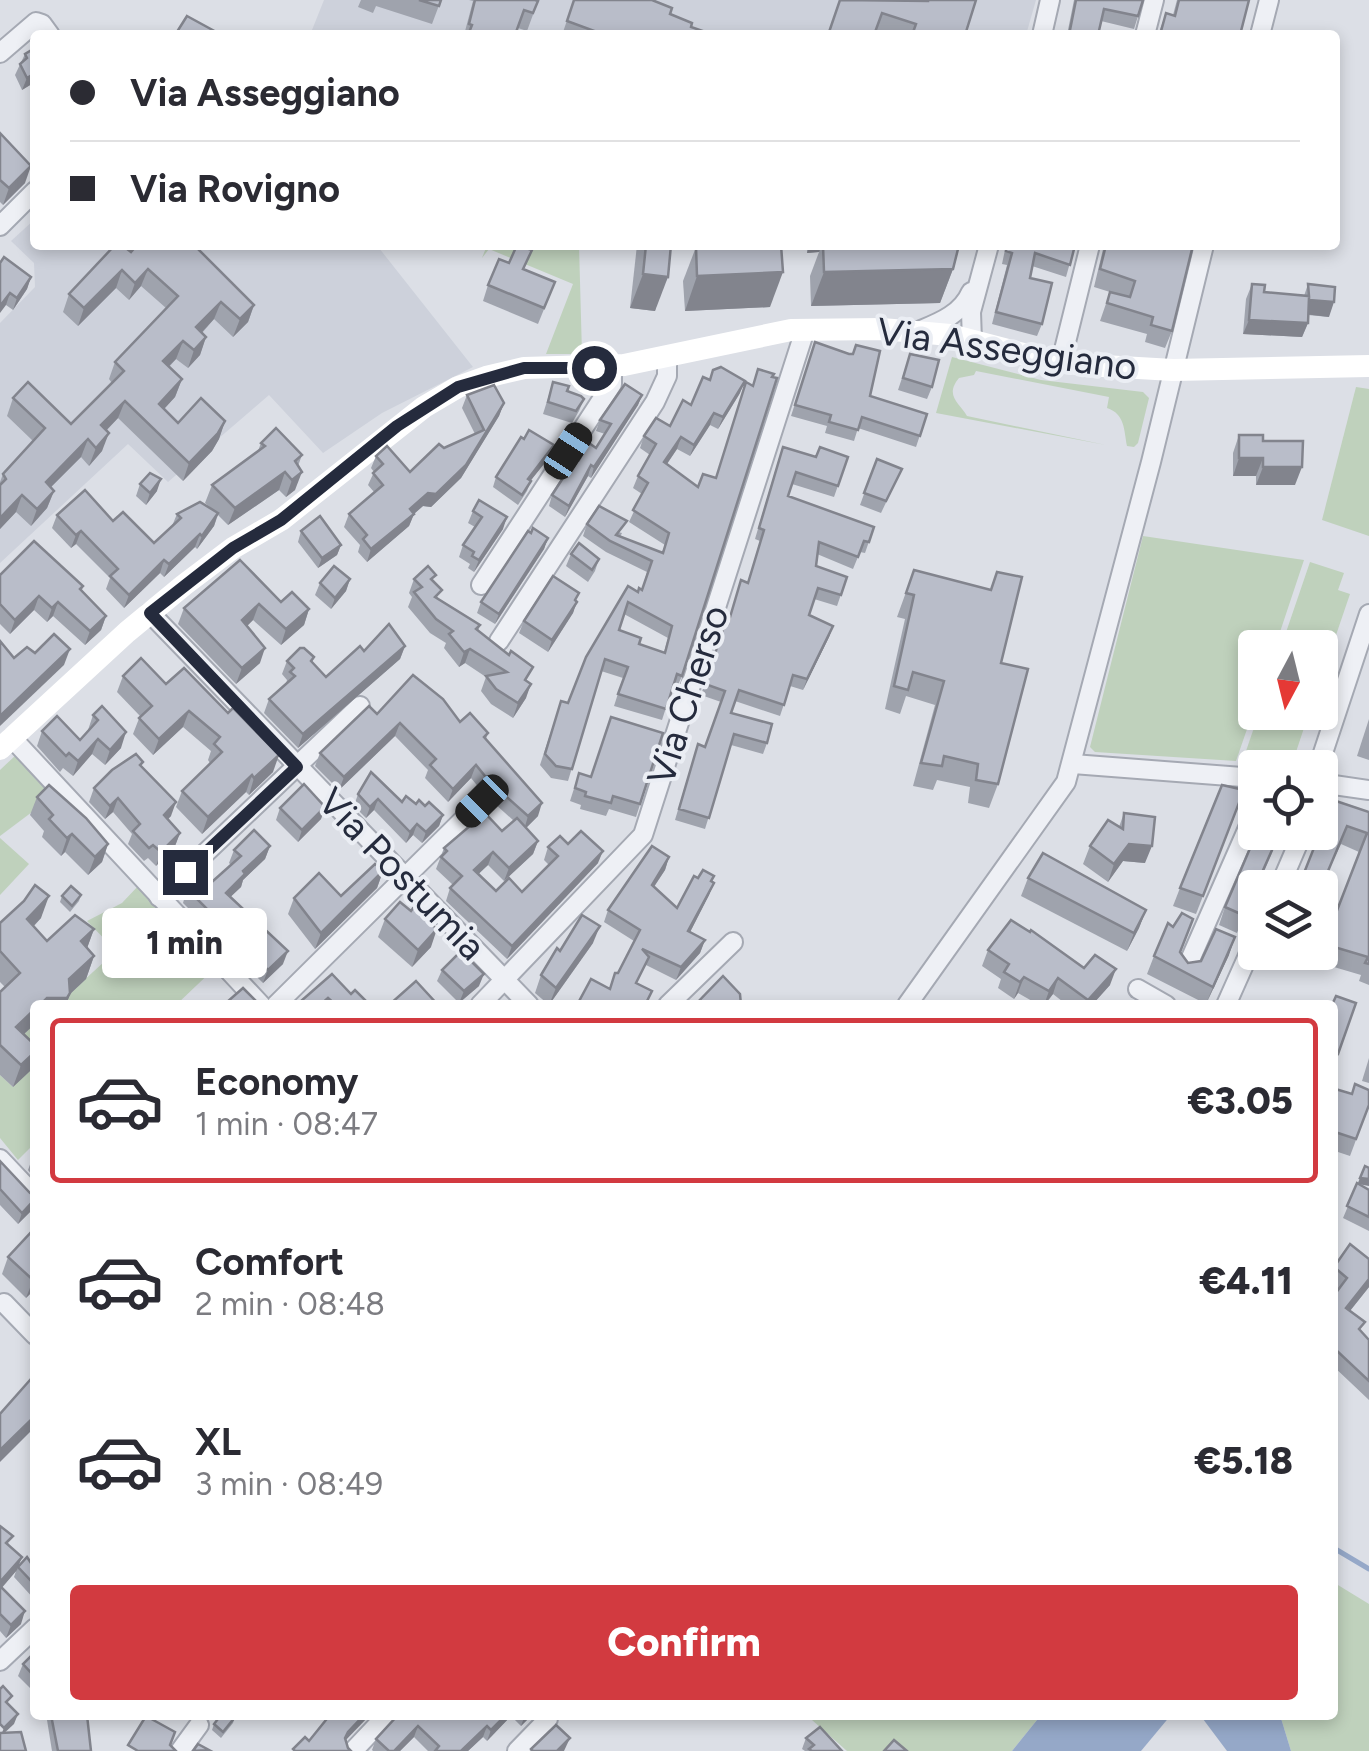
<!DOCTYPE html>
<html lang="en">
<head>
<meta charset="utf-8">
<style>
  body { margin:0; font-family:Figtree,sans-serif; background:#f2f2f3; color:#2b2b33; height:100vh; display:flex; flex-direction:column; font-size:38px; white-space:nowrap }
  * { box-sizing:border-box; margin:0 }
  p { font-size:32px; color:#7c7c81 }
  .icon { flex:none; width:55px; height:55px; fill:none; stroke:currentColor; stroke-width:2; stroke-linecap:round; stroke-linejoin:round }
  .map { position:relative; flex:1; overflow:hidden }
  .drawer { position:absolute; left:30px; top:1000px; width:1308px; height:720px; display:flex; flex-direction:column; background:#fff; border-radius:10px; box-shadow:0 5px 15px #0003 }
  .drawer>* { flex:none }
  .hud { position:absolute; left:30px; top:30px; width:1310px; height:220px; border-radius:10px; box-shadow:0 5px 15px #0003; display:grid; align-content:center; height:220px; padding:0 40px; background:#fff }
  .needle { width:65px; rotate:187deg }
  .controls { position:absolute; left:1238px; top:630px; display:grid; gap:20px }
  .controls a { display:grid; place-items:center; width:100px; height:100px; border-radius:10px; background:#fff; box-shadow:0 5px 15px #0003; font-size:50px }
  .end { position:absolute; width:45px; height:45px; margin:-22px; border:12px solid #252b3d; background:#fff; box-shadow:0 0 0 5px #fff }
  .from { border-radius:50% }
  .bubble { position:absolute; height:70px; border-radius:10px; background:#fff; box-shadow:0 5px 15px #0003; font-size:32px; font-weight:800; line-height:70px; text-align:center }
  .car { position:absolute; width:30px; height:60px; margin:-30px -15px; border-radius:12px; box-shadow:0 0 8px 2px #0007; background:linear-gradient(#222 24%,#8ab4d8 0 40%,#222 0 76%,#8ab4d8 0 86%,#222 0) }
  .hud b { display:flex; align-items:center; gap:35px; height:95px; font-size:38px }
  .hud b+b { border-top:2px solid #e1e1e2 }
  .hud i { width:25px; height:25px; background:#2b2b33 }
  ul { padding:18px 0 0; list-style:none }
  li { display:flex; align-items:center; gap:30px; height:165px; margin:0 20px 15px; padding:0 20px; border:5px solid transparent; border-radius:10px }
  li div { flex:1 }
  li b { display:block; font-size:38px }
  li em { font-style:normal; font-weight:800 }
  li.on { border-color:#d23a40 }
  li>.icon { width:90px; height:90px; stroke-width:1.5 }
  .cta { display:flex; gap:20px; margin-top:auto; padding:20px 40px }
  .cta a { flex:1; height:115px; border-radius:10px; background:#d23a40; color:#fff; font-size:40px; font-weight:800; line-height:115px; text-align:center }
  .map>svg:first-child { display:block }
  .built { fill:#cdd1db }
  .green { fill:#bfd1bc }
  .water { fill:#95a8c8 }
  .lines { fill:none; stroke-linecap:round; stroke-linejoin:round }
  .stream { stroke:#95a8c8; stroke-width:5 }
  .street-casing { stroke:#a5a9b3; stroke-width:22 }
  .street { stroke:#eef0f5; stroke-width:18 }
  .secondary { stroke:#fff; stroke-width:22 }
  .wall { fill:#9fa3ad; fill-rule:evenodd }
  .shaded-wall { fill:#82848d }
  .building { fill:#b9bdc9; stroke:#82848d; stroke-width:2.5; fill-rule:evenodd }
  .route { stroke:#252b3d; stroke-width:12 }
  .labels { text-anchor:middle; stroke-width:8; stroke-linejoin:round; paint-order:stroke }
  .street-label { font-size:38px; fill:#252b3d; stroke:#ebeef4 }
</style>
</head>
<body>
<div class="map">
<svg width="1369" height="1751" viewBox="0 0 1369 1751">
  <rect width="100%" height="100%" fill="#dcdfe6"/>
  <g class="built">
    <polygon points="324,0 1036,0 1026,35 310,35"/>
    <polygon points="35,219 35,245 379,248 473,367 382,413 323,453 269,395 168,482 128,444 0,563 0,323 35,287 34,263 11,241"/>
  </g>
  <g class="green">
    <polygon points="487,245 514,245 529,251 532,245 579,245 582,354 546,354 573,284 489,249 482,258"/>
    <path d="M952,357L1041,380L1143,392L1149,398L1138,443L1134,447L1127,446C1124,430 1125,414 1107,408L1109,397L976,371L974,375L959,378C944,396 960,403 967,416L1106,445L936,413Z"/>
    <polygon points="1356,387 1369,389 1369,536 1322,520"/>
    <polygon points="1143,536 1304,560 1275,647 1255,648 1255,706 1236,761 1095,752 1090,747"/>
    <polygon points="1310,562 1344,573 1338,590 1350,594 1320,682 1320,648 1281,647"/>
    <polygon points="1259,713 1309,713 1293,761 1245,754"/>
    <polygon points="16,755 56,794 0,836 0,770"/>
    <polygon points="0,838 29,864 0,895"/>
    <polygon points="140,884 218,965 176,1005 62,1005 59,1003 116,951 87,921 122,903"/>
    <polygon points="35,1024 35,1143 18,1160 0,1138 0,1075 13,1087 8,1049"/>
    <polygon points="1333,1582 1369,1604 1369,1751 1291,1751 1280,1715 1332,1715"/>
    <polygon points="817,1715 1041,1715 1012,1751 847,1751 812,1720"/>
  </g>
  <g class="water">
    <polygon points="1041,1715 1171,1715 1141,1751 1012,1751"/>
    <polygon points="1200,1715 1280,1715 1291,1751 1227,1751"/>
  </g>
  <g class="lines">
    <polyline class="stream" points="1332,1547 1369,1569"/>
    <g class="street-casing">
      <g id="street">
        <polyline points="1042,35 1050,0"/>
        <polyline points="1145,35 1154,0"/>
        <polyline points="1260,35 1269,0"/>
        <polyline points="0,53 36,22 42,24 50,35"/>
        <polyline points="0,226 35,191"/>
        <path d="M921,330C941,322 962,313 971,292"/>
        <polyline points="972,341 971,312 989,245"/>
        <polyline points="1061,362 1090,245"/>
        <polyline points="481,585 612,384 612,367"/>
        <polyline points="150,613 529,1005"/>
        <polyline points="499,641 655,402 667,376 667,357"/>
        <polyline points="12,738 261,1005"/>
        <polyline points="1073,764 1255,778"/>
        <polyline points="1318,768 1369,614"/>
        <polyline points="1320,783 1369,790"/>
        <polyline points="1279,888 1303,832"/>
        <polyline points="159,897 360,706"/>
        <polyline points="1186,969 1255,812"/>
        <polyline points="1138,989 1166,1005"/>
        <polyline points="276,1005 482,801"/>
        <polyline points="480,1005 643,835 805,330"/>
        <polyline points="668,1005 733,942"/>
        <polyline points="907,1005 1066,782 1151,462 1204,245"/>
        <polyline points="1226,1005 1255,940"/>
        <polyline points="0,1159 35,1196"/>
        <polyline points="4,1303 35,1335"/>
        <polyline points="0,1661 35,1628"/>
        <polyline points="180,1751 199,1725"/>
        <polyline points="353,1751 387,1715"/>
        <polyline points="517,1751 548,1719"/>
      </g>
    </g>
    <use href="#street" class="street"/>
    <polyline class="secondary" points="0,749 127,632 184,585 233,548 281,520 424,407 458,387 486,377 524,368 624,365 791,330 882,329 950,335 1043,359 1086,365 1173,370 1369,366"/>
  </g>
  <g class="wall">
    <polygon points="361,0 441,0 432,24 376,6 373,13 358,7"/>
    <polygon points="469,0 535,0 538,1 527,31 518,28 515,35 464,35 473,1"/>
    <polygon points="574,0 670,14 691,27 714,35 562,35"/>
    <polygon points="840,0 965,35 889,35 876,31"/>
    <polygon points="1074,0 1143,0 1134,29 1101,21 1098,35 1067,35"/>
    <polygon points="1177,0 1249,0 1240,35 1158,35 1166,13 1173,15"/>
    <polygon points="25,54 35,82 22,90 15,75"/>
    <polygon points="0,133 25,183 3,205 0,202"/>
    <polygon points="637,245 671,245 655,311 630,308"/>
    <polygon points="807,245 959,245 953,269 940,303 811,306 810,276 819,252 807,253"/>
    <polygon points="1006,245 1075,245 1066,277 1032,266 1030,278 1042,324 1037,336 992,324 1007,265 1002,264"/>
    <polygon points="1104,245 1193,245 1172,331 1165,348 1145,342 1147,334 1100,321 1110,292 1094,287"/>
    <polygon points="696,247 770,307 685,311 683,281"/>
    <polygon points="131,252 254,305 248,322 233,337 214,319 202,333 206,337 200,355 188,368 176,359 169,367 182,379 175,397 164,409 178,423 225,421 219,439 212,451 183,481 118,418 106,431 102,451 89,466 81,457 51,487 54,491 47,508 31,526 16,512 0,529 0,482 3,474 33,441 7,416 13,398 71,424 112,383 109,379 115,362 166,308 141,286 129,300 116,288 78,326 63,312 69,294"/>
    <polygon points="0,263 31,277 27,289 13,310 6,305"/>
    <polygon points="524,269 555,282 538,324 483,301 488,285"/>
    <polygon points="1252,284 1264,292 1304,296 1308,284 1329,317 1308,315 1308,323 1302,337 1243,334 1246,299"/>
    <polygon points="815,342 870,396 927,414 916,447 858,428 854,441 825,433 827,426 791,416"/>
    <polygon points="910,354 932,387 927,399 898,390"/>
    <polygon points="553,382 567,391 584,399 579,411 572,423 543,414"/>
    <path d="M740,393L718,429L710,425L690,456L677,449L667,464L682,676L677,687L673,686L662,720L614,706L623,678L601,671L568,781L551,778L540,765L561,701L568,703L628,586L638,592L642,590L647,572L606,552L583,536L587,524L622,533L620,537L662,552L665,545L629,522L642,494L633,488L638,476L650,455L640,448L644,436L670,426L691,405ZM624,614L668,638L664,652L639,644L619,630Z"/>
    <polygon points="467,395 504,403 499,416 461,478 431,507 423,506 414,514 409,526 367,562 358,552 360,545 344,527 349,514 374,492 368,485 374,472 371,468 376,456 410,472 444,448 475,434 462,408"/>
    <polygon points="642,395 638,405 591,478 588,476 565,517 549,506 552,495 579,460 596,448 605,434 596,431 600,420"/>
    <polygon points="1239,435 1263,441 1295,485 1256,485 1256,476 1233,476 1233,453"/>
    <polygon points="524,439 554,445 551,455 531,480 527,491 518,505 493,487 496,477"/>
    <polygon points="261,443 302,455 298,466 295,490 286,497 279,490 228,525 218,515 214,526 197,549 195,547 164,577 160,573 124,608 106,589 110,578 76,544 71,548 52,528 57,515 113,521 154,543 172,526 177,514 212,509 205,503 212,485 258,451"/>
    <polygon points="848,457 834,497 792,484 788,496 874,527 865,553 860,552 853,569 817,554 816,566 847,577 837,606 814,599 809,615 833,626 829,637 803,690 790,686 780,716 735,701 731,713 767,743 763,754 731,745 705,829 675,820 694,756 705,747 721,702 701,695 721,634 728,624 748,582 760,541 755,539 779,458"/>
    <polygon points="877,459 902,469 881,513 860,505"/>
    <polygon points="140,484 157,491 146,505 136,496"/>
    <polygon points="473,511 503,529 474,572 468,568 470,564 459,557 463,545 475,527 468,523"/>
    <polygon points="301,531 341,545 337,555 318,568 298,542"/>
    <polygon points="548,538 544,549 495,624 477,613 481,602"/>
    <polygon points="571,554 599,559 595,571 588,582 566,566"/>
    <polygon points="914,570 1001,663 998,784 989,808 968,803 970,787 937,780 933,790 913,786 935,705 906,696 900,714 885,709 905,619 897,617"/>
    <polygon points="0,575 83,586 82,590 106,616 101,630 85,645 53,616 47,622 34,610 10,634 0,624"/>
    <polygon points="350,579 346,591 331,609 315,595 320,583"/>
    <polygon points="414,579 433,581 438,599 480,625 478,631 528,682 526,698 513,718 491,704 481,691 486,677 465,663 459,667 444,648 446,643 430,633 408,607 412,597 409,593"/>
    <polygon points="576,601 573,613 548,652 519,633 524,621"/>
    <polygon points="281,602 309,609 304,625 281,645 253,620 247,626 260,663 236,684 178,624 184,608"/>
    <polygon points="405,646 400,659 298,748 264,713 269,699 286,684 287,680 282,674 287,661 314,657 312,662 326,677 364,651"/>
    <polygon points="123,676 166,684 273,772 249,795 246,792 202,834 176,807 182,791 210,763 208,760 211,751 183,727 153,755 133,734 140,716 117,692"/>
    <polygon points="377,714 460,722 488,733 486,739 538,816 526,828 538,841 533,854 504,881 488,865 478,874 496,891 522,892 549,865 544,860 548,847 568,844 598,863 507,959 446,901 450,888 453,885 436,869 444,848 502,831 514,821 494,803 490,792 480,789 471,778 448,802 425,778 428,770 395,736 339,790 315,766 320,753"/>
    <polygon points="93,715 121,748 105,765 92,754 73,776 63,768 60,772 37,746 42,731 80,740 88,730"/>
    <polygon points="1369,719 1369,760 1357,756"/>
    <polygon points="663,733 636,817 609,809 606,816 580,809 581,805 570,801 579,773 590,776"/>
    <polygon points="143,762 141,766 171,816 168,819 180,833 175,846 156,866 148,858 144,861 128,844 132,834 113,812 105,819 89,802 94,788"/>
    <polygon points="1244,790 1196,914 1173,906 1180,888"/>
    <polygon points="358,794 425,806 443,815 439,826 422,843 413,835 406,843 374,810 366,818 354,806"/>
    <polygon points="37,797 108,844 102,862 88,875 65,852 61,856 42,837 44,831 30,815"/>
    <polygon points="1333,800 1369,812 1369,985 1359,981 1361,975 1317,962 1359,852 1341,844 1320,888 1299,888"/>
    <polygon points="325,807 321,819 298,842 276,820 280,808"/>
    <polygon points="1124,813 1145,863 1123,861 1108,882 1083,864 1090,846 1119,827"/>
    <polygon points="1281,832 1257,888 1255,888 1237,933 1219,925 1225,907"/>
    <polygon points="270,846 265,859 243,880 241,887 230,897 283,964 263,983 183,903 187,889 213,881 231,865 229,863 234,850"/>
    <polygon points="669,857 665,870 654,887 677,908 712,882 709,895 690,932 705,940 700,953 676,980 646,965 610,988 634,941 604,922 608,910"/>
    <polygon points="383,871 377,888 315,949 288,914 294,898 341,896"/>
    <polygon points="1028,878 1146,910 1139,928 1127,951 1021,896"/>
    <polygon points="81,895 79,901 70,912 60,902 62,896"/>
    <polygon points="411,911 431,947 412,967 378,937 385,919"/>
    <polygon points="41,918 34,926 47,941 94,929 87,948 94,956 86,979 70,994 66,1005 35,1005 24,1034 35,1045 35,1057 30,1071 13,1087 0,1075 0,992 5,987 0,982 0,923"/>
    <polygon points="593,943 549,1005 535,993 541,975 560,951"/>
    <polygon points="988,950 1110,985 1092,1005 1067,1005 1053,994 1045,1005 1039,1005 1018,993 1014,999 998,988 1001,979 982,966"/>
    <polygon points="1180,952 1188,963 1229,955 1206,1004 1147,974 1154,956"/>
    <polygon points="1280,952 1296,952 1293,958"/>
    <polygon points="442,970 479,986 459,1003 437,981"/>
    <polygon points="351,994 370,1005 300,1005 301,1001"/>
    <polygon points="1356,1003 1332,1069 1332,1005"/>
    <polygon points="1369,1058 1369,1083 1362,1081"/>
    <polygon points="1332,1088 1369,1105 1350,1156 1332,1150"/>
    <polygon points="35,1156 35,1179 28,1170 32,1159"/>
    <polygon points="0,1161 30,1193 35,1195 34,1208 18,1224 0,1205"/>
    <polygon points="1365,1166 1359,1184 1369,1190 1369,1231 1343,1218"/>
    <polygon points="35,1228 35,1289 26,1298 2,1274 8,1257"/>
    <polygon points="1369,1259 1369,1287 1350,1311 1361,1332 1369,1340 1369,1400 1332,1365 1332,1298 1339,1289 1332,1284 1332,1270 1334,1267"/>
    <polygon points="0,1526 19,1566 35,1569 35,1600 14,1577 16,1571 1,1588 21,1624 6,1638 0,1631"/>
    <polygon points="35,1660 35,1692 34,1692 18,1676 23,1664"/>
    <polygon points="49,1715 87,1715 91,1751 52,1751 47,1720"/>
    <polygon points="397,1715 532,1715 521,1726 511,1716 487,1741 483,1737 468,1751 428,1751 414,1737 400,1751 373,1751 372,1750 376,1739"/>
    <polygon points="235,1717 233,1723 221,1738 212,1730 214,1724"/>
    <polygon points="806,1738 842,1751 805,1751 802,1749"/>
  </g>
  <g class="shaded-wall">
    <polygon points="35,73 35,82 22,90 27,78"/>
    <polygon points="31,166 25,183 3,205 9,188"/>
    <polygon points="810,245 822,245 819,252 807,253"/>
    <polygon points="148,269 141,286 129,300 135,283"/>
    <polygon points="953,269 940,303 811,306 824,272"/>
    <polygon points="122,270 116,288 78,326 84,308"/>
    <polygon points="783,272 770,307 685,311 697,276"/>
    <polygon points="643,274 668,277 655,311 630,308"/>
    <polygon points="31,277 27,289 13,310 17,298"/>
    <polygon points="10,293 6,305 0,313 0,306"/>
    <polygon points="1309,300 1334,302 1329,317 1304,314"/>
    <polygon points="221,302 214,319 190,345 196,327"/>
    <polygon points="254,305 248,322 233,337 240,319"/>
    <polygon points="1249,320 1308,323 1302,337 1243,334"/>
    <polygon points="206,337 200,355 188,368 194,350"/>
    <polygon points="183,341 176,359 156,379 163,361"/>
    <polygon points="182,379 175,397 153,421 159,404"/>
    <polygon points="745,381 740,393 718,429 723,417"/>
    <polygon points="642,395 638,405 591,478 594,467"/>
    <polygon points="125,401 118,418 94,443 101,425"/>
    <polygon points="504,403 499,416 461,478 431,507 423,506 408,519 414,514 409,526 367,562 371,549 410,509 428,493 436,494"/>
    <polygon points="714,413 710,425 690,456 694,445"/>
    <polygon points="225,421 219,439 212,451 183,481 189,463"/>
    <polygon points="109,433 102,451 89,466 96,448"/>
    <polygon points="681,437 677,449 660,474 664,462"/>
    <polygon points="88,439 81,457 39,499 46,482"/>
    <polygon points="554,445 551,455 524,489 528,479"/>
    <polygon points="1239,458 1263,458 1256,476 1233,476"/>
    <polygon points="591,465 588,476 565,517 569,506"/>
    <polygon points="1263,467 1302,467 1295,485 1256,485"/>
    <polygon points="285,472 279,490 228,525 235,508"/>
    <polygon points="302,472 295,490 286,497 292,480"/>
    <polygon points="161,479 157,491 146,505 150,493"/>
    <polygon points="54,491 47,508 31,526 37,509"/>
    <polygon points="22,495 16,512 0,529 0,518"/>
    <polygon points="218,513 214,526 197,549 202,536"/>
    <polygon points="507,517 503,529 474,572 479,560"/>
    <polygon points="81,531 76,544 71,548 76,535"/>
    <polygon points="200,534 195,547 164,577 169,564"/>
    <polygon points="548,538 544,549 495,624 499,614"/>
    <polygon points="341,545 337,555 318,568 322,558"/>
    <polygon points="164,560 160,573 124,608 129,595"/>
    <polygon points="350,579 346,591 331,609 335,598"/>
    <polygon points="39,596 34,610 10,634 15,620"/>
    <polygon points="58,602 53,616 47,622 52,608"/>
    <polygon points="577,602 573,613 548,652 552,640"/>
    <polygon points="259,604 253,620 237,636 242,620"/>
    <polygon points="309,609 304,625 281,645 286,629"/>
    <polygon points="106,616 101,630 85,645 90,631"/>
    <polygon points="833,626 829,637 803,690 807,679"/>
    <polygon points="405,646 400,659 298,748 303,734"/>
    <polygon points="265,648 260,663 236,684 242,668"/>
    <polygon points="70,649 64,665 0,726 0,716"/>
    <polygon points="470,649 465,663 459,667 464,652"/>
    <polygon points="531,684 526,698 513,718 518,703"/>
    <polygon points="189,711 183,727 153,755 159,739"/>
    <polygon points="400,723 395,736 339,790 344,777"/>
    <polygon points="126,732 121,748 105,765 110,750"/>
    <polygon points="98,739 92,754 73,776 78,761"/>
    <polygon points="279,755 273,772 249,795 254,778"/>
    <polygon points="476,765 471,778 448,802 453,789"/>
    <polygon points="252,775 246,792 202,834 208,817"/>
    <polygon points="118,798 113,812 105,819 110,806"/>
    <polygon points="378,799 374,810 366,818 370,807"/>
    <polygon points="176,802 171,816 159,828 164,815"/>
    <polygon points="542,803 538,816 524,830 528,816"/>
    <polygon points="325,807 321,819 298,842 302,830"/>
    <polygon points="443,815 439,826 422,843 426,832"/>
    <polygon points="417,824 413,835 406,843 410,832"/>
    <polygon points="180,833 175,846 156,866 161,852"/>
    <polygon points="72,834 65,852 61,856 67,838"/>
    <polygon points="538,841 533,854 504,881 509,868"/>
    <polygon points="108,844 102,862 88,875 95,857"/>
    <polygon points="1129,844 1152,846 1145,863 1123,861 1108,882 1114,864"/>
    <polygon points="270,846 265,859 243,880 241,887 221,906 226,893 243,871"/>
    <polygon points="603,851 598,863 507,959 512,946"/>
    <polygon points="493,852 488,865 469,883 474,870"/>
    <polygon points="669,857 665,870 647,897 652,885"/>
    <polygon points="383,871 377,888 315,949 321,933"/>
    <polygon points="714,883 709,895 684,944 688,931"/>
    <polygon points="49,896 41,918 19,941 27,919"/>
    <polygon points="1146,910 1139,928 1127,951 1134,933"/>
    <polygon points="600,926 593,943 549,1005 556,988"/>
    <polygon points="94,929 86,951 81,941"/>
    <polygon points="437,929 431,947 412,967 418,950"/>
    <polygon points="1235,937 1229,955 1206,1004 1213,987"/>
    <polygon points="705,940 700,953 676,980 681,967"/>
    <polygon points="288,951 283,964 263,983 268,970"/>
    <polygon points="94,956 86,979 70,994 66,1005 40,1005"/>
    <polygon points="1116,969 1110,985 1092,1005 1086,1005 1088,1000"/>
    <polygon points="484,974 479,986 459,1003 464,991"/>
    <polygon points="1024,977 1018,993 1014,999 1020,982"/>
    <polygon points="1058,978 1053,994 1044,1005 1049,991"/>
    <polygon points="35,1009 35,1024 8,1049 16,1027"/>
    <polygon points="35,1052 35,1057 30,1071 13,1087 21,1065"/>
    <polygon points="1360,1178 1369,1179 1369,1186 1358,1184"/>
    <polygon points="35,1199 34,1208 18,1224 22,1213"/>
    <polygon points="35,1278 35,1289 26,1298 33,1280"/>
    <polygon points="1369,1279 1369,1287 1341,1322 1346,1308"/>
    <polygon points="35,1416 35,1427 0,1462 0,1450"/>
    <polygon points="22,1557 17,1570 0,1590 0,1582"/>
    <polygon points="25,1611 21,1624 6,1638 11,1625"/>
    <polygon points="18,1714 14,1724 0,1737 4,1728"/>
    <polygon points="364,1715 370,1715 344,1742 348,1732"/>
    <polygon points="506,1715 512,1715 487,1741 491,1730"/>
    <polygon points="525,1715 532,1715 521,1726"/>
    <polygon points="418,1726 414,1737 400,1751 394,1751"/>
    <polygon points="487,1726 483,1737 468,1751 461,1751"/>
    <polygon points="570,1738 564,1751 557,1751"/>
  </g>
  <g class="building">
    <polygon points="419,0 441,0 439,6"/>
    <polygon points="475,0 535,0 538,1 533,13 524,10 515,35 468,35 472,25 469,24"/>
    <polygon points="574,0 652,0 672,8 670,14 692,23 691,27 714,35 605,35 567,21"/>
    <polygon points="840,0 928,1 928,0 976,0 965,35 912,35 916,24 882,13 874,35 828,35"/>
    <polygon points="1076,0 1143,0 1138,16 1104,9 1098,35 1069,35"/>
    <polygon points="1179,0 1249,0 1240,35 1160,35 1166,13 1175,16"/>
    <polygon points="187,16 218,33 217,35 175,35"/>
    <polygon points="35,48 35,73 27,78 20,64 27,58 25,54"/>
    <polygon points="0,133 31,166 9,188 0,180"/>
    <polygon points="115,245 122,245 131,252 137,245 194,245 254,305 240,319 221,302 196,327 206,337 194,350 183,341 163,361 182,379 159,404 178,423 201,398 225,421 218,433 189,463 125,401 101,425 109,433 96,448 88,439 46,482 54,491 37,509 22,495 0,518 0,485 6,479 3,474 45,428 13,398 28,382 71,424 124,371 115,362 178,296 148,269 135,283 122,270 84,308 69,294"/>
    <polygon points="517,245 532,250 523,269 555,282 544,308 488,285 499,259 509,263"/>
    <polygon points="646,245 671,245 668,277 643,274"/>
    <polygon points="737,245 781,245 783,272 697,276 696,247"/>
    <polygon points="823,245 959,245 953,269 824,272"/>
    <polygon points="1007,245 1075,245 1070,265 1035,253 1030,278 1052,283 1042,324 996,312 1012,253 1006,251"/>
    <polygon points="1106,245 1193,245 1172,331 1151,325 1153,317 1107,303 1110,292 1130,297 1135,281 1100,269"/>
    <polygon points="4,257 31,277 17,298 10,293 0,306 0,263"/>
    <polygon points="1252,284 1265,285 1264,292 1309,296 1308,284 1335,287 1334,302 1309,300 1309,297 1308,323 1249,320"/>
    <polygon points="815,342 849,354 853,354 856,345 880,351 870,396 927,414 920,436 862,417 858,430 829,422 831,415 795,405"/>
    <polygon points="910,354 939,360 932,387 903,378"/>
    <path d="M721,367L745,381L723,417L714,413L694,445L681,437L664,462L698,487L703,474L716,478L746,382L753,386L758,369L774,374L772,377L777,378L682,676L677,674L666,709L618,694L628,667L605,659L572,769L556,766L545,754L561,701L568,703L586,657L628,586L638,592L639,588L642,590L652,561L610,541L587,524L599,506L627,521L616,535L663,553L669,533L633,510L648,483L638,476L656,444L644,436L656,418L670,426L683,400L691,405L703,377L710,380L713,370ZM628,602L672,626L665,653L639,644L641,638L619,630Z"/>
    <polygon points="553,382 569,386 567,391 581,396 584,399 576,411 548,402"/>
    <polygon points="625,384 642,395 594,467 591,465 569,506 552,495 576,458 579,460 589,443 596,448 611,424 600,420"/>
    <polygon points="494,385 504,403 466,465 436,494 428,493 410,509 414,514 371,549 363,539 367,535 349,514 383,485 373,473 383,464 376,456 387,446 410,472 439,444 444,448 484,430 467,395"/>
    <polygon points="276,428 302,455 295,461 302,472 292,480 285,472 235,508 212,485 265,446 261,443"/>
    <polygon points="529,430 554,445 528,479 531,481 522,495 496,477 521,437 524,439"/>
    <polygon points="1239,435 1263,435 1263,441 1303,441 1302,467 1263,467 1263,458 1239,458"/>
    <polygon points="783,447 816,457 820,447 848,457 838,486 796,472 788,496 874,527 869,542 864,541 858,557 819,542 816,566 847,577 841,595 818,588 809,615 833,626 807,679 793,675 784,705 739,690 731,713 772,724 767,743 734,734 709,818 679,809 698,744 705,747 725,691 705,684 725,623 728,624 741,580 748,583 764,530 759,528"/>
    <polygon points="877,459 902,469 886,501 864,493"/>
    <polygon points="150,473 161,479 150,493 140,484"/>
    <polygon points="85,490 113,521 123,512 154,543 181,518 177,514 200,502 218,513 202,536 200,534 169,564 164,560 129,595 110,576 118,569 81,531 76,535 57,515"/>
    <polygon points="479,500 507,517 479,560 472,556 474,552 463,545 482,517 473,511"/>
    <polygon points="320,516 341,545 322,558 301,531"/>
    <polygon points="533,528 548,538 499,614 481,602 528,531 531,533"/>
    <polygon points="34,541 83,586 80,589 106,616 90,631 58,602 52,608 39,596 15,620 0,604 0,575"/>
    <polygon points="579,543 599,559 592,570 571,554"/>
    <polygon points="240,560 281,602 292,592 309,609 286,629 259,604 242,620 265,648 242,668 184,608"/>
    <polygon points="334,566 350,579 335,598 320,583"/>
    <polygon points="428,566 436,575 431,579 442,590 435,597 480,625 476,629 509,655 511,651 533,667 525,680 531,684 518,703 496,689 486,676 507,672 470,649 464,652 449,634 453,631 436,619 414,592 422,587 414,579"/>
    <polygon points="914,570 991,590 997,572 1022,577 1001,663 1028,669 998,784 976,780 978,764 944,756 942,766 921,763 944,681 913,672 908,690 894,686 914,595 906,593"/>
    <polygon points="553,576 579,593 575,600 577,602 552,640 524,621"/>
    <polygon points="389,624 405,646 303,734 269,699 295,676 290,672 294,668 287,661 300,648 304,648 314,657 311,661 326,677 360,646 364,651"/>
    <polygon points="54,634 70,649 0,716 0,641 14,658 27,647 35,653"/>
    <polygon points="141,658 166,684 184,668 228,713 233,708 279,755 254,778 252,775 208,817 182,791 222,752 214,744 220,737 189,711 159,739 139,718 152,706 123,676"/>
    <polygon points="413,675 443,699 460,722 470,713 488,733 484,737 542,803 528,816 499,790 495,778 485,776 476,765 453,789 430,765 436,759 400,723 344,777 320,753 369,706 377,714"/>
    <polygon points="102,706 126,732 110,750 98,739 78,761 69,753 66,756 42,731 57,716 80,740 98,720 93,715"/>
    <polygon points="611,717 663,733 640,804 613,796 611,803 585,796 586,792 575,788 579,773 591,777"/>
    <polygon points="136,754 143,762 140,765 176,802 164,815 180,833 161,852 153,845 149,848 133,831 140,824 118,798 110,806 94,788 112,770"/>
    <polygon points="371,772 402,802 406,796 416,804 419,800 425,806 429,802 443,815 426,832 417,824 410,832 378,799 370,807 358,794"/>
    <polygon points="304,784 325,807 302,830 280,808"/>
    <polygon points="49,785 86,818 108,844 95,857 72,834 67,838 49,819 53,815 37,797"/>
    <polygon points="1222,785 1244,790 1203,896 1180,888"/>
    <polygon points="1333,800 1369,812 1369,964 1365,963 1368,957 1324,944 1367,833 1347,826 1320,890 1320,888 1313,888 1300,883"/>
    <polygon points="485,813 502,831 517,818 538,841 509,868 493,852 474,870 496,891 509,878 522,892 558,856 548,847 560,836 568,844 581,831 603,851 512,946 450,888 462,876 441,857 447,851 444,848"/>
    <polygon points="1124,813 1155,817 1152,846 1129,844 1114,864 1090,846 1108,820 1123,829"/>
    <polygon points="254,830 270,846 243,871 245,874 226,893 288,951 268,970 187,889 204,872 213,881 241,856 234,850"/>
    <polygon points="1257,832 1280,832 1243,915 1225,907"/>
    <polygon points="652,846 669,857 652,885 677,908 694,876 698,878 703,870 714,876 711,881 714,883 688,931 705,940 681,967 642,949 649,957 636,983 652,991 645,1005 577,1005 591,979 610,989 615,973 618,973 640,930 608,910"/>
    <polygon points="1043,853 1146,910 1134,933 1028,878"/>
    <polygon points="375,864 383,871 321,933 294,898 319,873 341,896"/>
    <polygon points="35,885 49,896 27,919 47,941 75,915 94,929 81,941 94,956 69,979 70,993 67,998 47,998 40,1005 35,1005 35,1009 16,1027 35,1045 35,1052 21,1065 0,1045 0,992 20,973 0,951 0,923 24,901"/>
    <polygon points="71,886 81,895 72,906 62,896"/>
    <polygon points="400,902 411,911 414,907 437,929 418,950 385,919"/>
    <polygon points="1182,913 1193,919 1180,952 1188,963 1201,961 1216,929 1235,937 1213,987 1154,956 1168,923 1173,927"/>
    <polygon points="582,915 600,926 556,988 541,975 557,948 560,951"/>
    <polygon points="1011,920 1030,932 1031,930 1084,968 1095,955 1116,969 1088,1000 1058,978 1049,991 1024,977 1020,982 1004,972 1009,964 988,950"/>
    <polygon points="461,951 484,974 464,991 442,970"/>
    <polygon points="332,974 351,994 355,990 370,1005 336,1005 328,998 320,1005 305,1005 301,1001"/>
    <polygon points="723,976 740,994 741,1005 695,1005"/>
    <polygon points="416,981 438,1005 389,1005"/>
    <polygon points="243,988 260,1005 230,1005 227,1002"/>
    <polygon points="1336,996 1356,1003 1338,1054 1332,1053 1332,1005"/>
    <polygon points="1355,1084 1369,1090 1369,1105 1356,1139 1332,1131 1332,1088 1352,1094"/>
    <polygon points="0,1161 30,1193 35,1195 35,1199 22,1213 0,1189"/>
    <polygon points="1365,1166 1369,1168 1369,1179 1360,1178"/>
    <polygon points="1357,1183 1369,1190 1369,1217 1347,1206"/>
    <polygon points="35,1228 35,1278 33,1280 8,1257"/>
    <polygon points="1350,1244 1369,1259 1369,1279 1346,1308 1365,1322 1359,1329 1369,1340 1369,1381 1334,1348 1332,1349 1332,1298 1347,1278 1334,1267"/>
    <polygon points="30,1380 35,1385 35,1416 0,1450 0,1414"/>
    <polygon points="0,1526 13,1536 6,1543 22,1557 0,1582"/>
    <polygon points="27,1557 35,1569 35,1585 18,1567"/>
    <polygon points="0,1586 25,1611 11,1625 0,1614"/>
    <polygon points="31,1656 35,1660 35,1677 23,1664"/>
    <polygon points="3,1686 12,1696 6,1702 18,1714 4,1728 0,1724 0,1689"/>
    <polygon points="51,1715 87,1715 91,1751 58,1751"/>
    <polygon points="221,1715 233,1715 235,1717 223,1732 214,1724"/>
    <polygon points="330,1715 364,1715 348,1732 345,1738 348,1748 351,1751 295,1751 293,1749 305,1737 309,1741"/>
    <polygon points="398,1715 506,1715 491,1730 487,1726 461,1751 435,1751 439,1746 418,1726 394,1751 389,1751 376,1739"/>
    <polygon points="146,1716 175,1732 170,1745 176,1751 138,1751 128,1745"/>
    <polygon points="556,1725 570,1738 557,1751 533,1751 531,1749"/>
    <polygon points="820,1727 842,1751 812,1751 809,1749 814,1745 806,1738"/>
    <polygon points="21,1732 26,1751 0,1751 0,1733"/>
    <polygon points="894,1740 907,1751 884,1751"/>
    <polygon points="198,1744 209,1750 193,1751"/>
  </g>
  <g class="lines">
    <polyline class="route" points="185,872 297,767 150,613 233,548 281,520 397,426 458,387 524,368 594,368"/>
  </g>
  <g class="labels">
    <g class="street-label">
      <text transform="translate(1007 349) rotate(8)" y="13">Via Asseggiano</text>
      <text transform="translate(688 695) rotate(-72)" y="13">Via Cherso</text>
      <text transform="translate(402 874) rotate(46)" y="13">Via Postumia</text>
    </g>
  </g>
</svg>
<div class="controls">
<a><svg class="needle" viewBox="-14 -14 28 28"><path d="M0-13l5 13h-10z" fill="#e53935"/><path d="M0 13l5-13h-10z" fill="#7c7c81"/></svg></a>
<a><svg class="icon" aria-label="locate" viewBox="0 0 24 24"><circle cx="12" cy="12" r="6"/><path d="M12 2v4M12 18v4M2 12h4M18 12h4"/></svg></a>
<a><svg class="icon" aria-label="layers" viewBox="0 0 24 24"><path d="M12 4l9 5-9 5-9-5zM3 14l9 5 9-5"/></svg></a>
</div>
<i class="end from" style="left:594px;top:368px"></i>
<i class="end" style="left:185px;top:872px"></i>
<div class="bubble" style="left:102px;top:908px;width:165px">1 min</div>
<i class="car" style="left:568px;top:451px;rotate:33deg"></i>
<i class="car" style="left:482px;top:801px;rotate:225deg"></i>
<div class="hud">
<b><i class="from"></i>Via Asseggiano</b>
<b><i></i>Via Rovigno</b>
</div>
<section class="drawer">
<ul>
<li class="on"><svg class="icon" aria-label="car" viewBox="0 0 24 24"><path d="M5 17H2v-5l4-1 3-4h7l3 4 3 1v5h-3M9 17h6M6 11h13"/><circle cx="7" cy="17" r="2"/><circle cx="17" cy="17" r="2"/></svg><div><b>Economy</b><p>1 min · 08:47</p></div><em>€3.05</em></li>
<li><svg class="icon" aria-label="car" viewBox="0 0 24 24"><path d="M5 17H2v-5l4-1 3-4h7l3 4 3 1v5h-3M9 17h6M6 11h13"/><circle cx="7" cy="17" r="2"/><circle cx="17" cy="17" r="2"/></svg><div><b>Comfort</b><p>2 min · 08:48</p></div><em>€4.11</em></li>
<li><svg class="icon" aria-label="car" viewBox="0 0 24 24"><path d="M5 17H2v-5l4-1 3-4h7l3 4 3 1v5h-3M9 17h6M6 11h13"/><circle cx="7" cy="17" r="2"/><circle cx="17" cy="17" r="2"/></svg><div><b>XL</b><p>3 min · 08:49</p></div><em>€5.18</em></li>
</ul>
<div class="cta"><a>Confirm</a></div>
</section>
</div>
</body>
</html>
